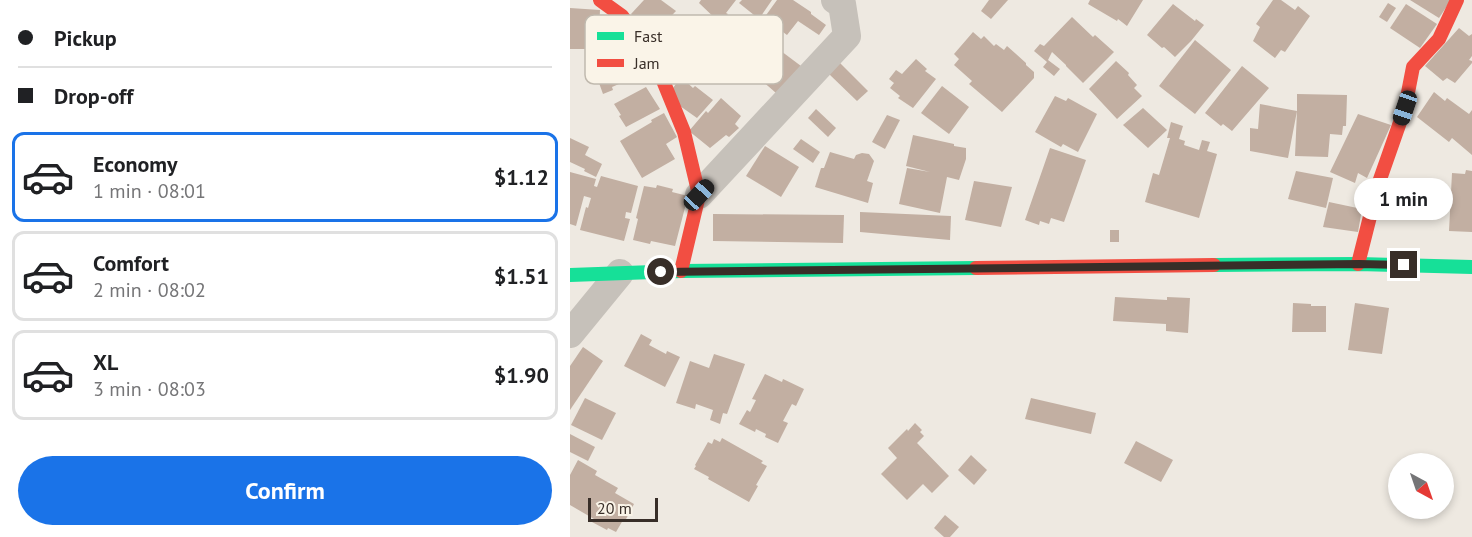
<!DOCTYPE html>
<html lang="en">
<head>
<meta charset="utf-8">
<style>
  body { margin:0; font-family:"PT Sans",sans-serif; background:#f2f2f2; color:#202124; height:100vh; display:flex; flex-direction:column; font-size:22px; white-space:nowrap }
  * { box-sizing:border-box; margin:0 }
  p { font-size:20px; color:#757577 }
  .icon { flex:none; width:33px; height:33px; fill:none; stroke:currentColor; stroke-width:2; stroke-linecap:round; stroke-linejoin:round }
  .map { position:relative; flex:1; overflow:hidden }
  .side { display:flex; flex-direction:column; background:#fff; width:570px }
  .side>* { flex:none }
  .hud { display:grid; align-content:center; height:132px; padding:0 18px; background:#fff }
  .needle { width:39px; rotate:140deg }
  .fabs { position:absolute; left:818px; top:453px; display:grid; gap:12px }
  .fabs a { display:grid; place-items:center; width:66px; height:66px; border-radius:50%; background:#fff; box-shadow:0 3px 9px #0003; font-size:30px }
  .scale { position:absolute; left:18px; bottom:15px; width:70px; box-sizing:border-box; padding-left:6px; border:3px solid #382e28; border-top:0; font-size:16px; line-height:21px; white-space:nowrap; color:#382e28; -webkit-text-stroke:4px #faf4e8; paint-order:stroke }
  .end { position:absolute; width:27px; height:27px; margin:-14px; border:8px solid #382e28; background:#fff; box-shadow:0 0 0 3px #fff }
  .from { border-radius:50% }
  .bubble { position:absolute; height:42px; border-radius:21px; background:#fff; box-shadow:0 3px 9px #0003; font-size:20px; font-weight:800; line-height:42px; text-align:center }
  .car { position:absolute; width:18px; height:36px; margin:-18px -9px; border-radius:8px; box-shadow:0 0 4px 2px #0007; background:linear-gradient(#222 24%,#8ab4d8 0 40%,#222 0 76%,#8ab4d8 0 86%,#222 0) }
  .hud b { display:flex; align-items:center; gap:21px; height:57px; font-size:22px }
  .hud b+b { border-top:2px solid #e0e0e0 }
  .hud i { width:15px; height:15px; background:#202124 }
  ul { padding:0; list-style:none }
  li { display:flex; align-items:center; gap:18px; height:90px; margin:0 12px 9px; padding:0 6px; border:3px solid #e0e0e0; border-radius:12px }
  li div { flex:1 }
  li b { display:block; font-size:22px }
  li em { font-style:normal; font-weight:800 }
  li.active { border-color:#1a73e8 }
  li>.icon { width:54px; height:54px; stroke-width:1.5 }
  .cta { display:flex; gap:12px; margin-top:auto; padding:12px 18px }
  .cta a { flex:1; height:69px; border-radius:36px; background:#1a73e8; color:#fff; font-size:24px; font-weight:800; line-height:69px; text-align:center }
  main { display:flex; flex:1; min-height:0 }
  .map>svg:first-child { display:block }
  .building { fill:#c2afa2 }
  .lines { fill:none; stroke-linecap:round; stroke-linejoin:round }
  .street { stroke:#c6c1ba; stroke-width:28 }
  .fast { stroke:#16e098; stroke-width:14 }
  .jam { stroke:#f24e42; stroke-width:14 }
  .route { stroke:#382e28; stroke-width:8 }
  .key { fill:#faf4e8; stroke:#c0b9ae; stroke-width:1.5 }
  .key-label { font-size:16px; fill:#382e28 }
</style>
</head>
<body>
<main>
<section class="side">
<div class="hud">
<b><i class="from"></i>Pickup</b>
<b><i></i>Drop-off</b>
</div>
<ul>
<li class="active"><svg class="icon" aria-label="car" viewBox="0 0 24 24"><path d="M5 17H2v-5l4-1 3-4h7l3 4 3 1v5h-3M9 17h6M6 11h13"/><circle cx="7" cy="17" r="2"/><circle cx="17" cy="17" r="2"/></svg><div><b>Economy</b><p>1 min · 08:01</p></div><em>$1.12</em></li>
<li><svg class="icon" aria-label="car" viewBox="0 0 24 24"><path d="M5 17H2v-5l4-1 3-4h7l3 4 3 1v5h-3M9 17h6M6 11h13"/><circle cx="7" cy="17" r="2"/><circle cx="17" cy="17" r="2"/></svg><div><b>Comfort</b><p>2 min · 08:02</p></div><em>$1.51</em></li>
<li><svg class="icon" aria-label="car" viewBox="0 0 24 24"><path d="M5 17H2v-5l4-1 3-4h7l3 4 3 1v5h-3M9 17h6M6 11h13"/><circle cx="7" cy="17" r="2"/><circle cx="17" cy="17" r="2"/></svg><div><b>XL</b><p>3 min · 08:03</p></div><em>$1.90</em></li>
</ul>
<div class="cta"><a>Confirm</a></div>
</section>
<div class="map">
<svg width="902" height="537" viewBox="0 0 902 537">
  <rect width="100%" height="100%" fill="#eee9e1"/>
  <g class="building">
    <polygon points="74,0 91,0 106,11 83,35 61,14"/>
    <polygon points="131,0 166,0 156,13 158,14 150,23 129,3"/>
    <polygon points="172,0 202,0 189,19 169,3"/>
    <polygon points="207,0 223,0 241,12 241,14 256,25 249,35 228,21 217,35 194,18"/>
    <polygon points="419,0 438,0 421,19 411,11"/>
    <polygon points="520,0 573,0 557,26 548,19 547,21 518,4"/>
    <polygon points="703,0 711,0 725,10 728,6 740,16 715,52 711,50 705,58 683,41 690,27 686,24"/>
    <polygon points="840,0 881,0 869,18"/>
    <polygon points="818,3 826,8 817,22 809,17"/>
    <polygon points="603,4 625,21 626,19 634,25 621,41 605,57 594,47 592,48 577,35"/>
    <polygon points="836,4 867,24 850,48 820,28"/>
    <polygon points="0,8 30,10 28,49 0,49"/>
    <polygon points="502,17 523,37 525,35 544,52 513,83 496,66 496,65 482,52 478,60 490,69 484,76 473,67 477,62 464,51 470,44 474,46"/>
    <polygon points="889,28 899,36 902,34 902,56 899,60 902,61 902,63 885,83 877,78 873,81 855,66"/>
    <polygon points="403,32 411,39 414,36 424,46 426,44 434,50 437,46 456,63 456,65 464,72 464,78 432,112 399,84 402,81 384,65 389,59 384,54"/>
    <polygon points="57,39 72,74 42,87 43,90 33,94 19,55"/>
    <polygon points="625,40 661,70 625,114 589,86"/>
    <polygon points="199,42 231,66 206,93 176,67 185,55 188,56"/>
    <polygon points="346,59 357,69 355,71 366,79 343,108 328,98 330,96 320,88 324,83 319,79 326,70 332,74"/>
    <polygon points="546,61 559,73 558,75 567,85 564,88 572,96 547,119 519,89"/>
    <polygon points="269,62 298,91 287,101 259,74"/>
    <polygon points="672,66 699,88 662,131 653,124 651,126 635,113"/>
    <polygon points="111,77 123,88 125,86 143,100 127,118 110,106 103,88"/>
    <polygon points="372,86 399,107 379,134 351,113"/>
    <polygon points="76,87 90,109 56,127 49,116 51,115 44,104"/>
    <polygon points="864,92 875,101 877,98 899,114 902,110 902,155 882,138 879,142 847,117"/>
    <polygon points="727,94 777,95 776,126 773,126 772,135 760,134 758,157 725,156 727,111 718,158 680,151 680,128 688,129 690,104 727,111"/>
    <polygon points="485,96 496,101 498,98 527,114 508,152 493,144 491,147 465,132"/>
    <polygon points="151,98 171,116 165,124 169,128 159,137 156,135 140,148 119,131 136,111 138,113"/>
    <polygon points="573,108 597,130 578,148 553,125"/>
    <polygon points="246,109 266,128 258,137 238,118"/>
    <polygon points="94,113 107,137 96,144 105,159 72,178 50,141 82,122 81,120"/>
    <polygon points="788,114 821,125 797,178 788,173 785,183 760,172"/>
    <polygon points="317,115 330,120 315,149 302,142"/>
    <polygon points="601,122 613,126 609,139 615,141 614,145 629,150 632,140 640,142 637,151 647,154 629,218 575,202 583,173 589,175 600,138 597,138"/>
    <polygon points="343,135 384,144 384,146 396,148 396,159 389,180 377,177 370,213 329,204 337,168 360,172 336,166"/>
    <polygon points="0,138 19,147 15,155 32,164 26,177 14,171 15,169 0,162"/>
    <polygon points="231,139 250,152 243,163 223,149"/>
    <polygon points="195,146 229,167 211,197 176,176"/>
    <polygon points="480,148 516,160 494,222 481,218 479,224 470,221 469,225 455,220"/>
    <polygon points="260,152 284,159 286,155 292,153 299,154 304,161 297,181 303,183 298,203 245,187 251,168 254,168"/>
    <polygon points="896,170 902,171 902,232 879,231 882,173 895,174"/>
    <polygon points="726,171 763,178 756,208 718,199"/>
    <polygon points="0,172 26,179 24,186 27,187 31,176 68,186 61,213 56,212 55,218 60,219 54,241 10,230 16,207 18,208 21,198 14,196 6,226 0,224"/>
    <polygon points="404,181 442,187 431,227 395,220"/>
    <polygon points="87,185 103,189 102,192 118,196 105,246 81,241 80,244 63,240 68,219 66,218 74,186 86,188"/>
    <polygon points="759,202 792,209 788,232 753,227"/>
    <polygon points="290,212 381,216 380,240 290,232"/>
    <polygon points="143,214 274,215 273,243 143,241"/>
    <rect x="540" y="230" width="9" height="12"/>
    <polygon points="545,297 597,300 597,297 620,298 618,333 596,331 596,324 543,321"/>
    <polygon points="723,303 741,304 741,306 756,306 756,332 722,332"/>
    <polygon points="785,303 819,308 812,354 778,350"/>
    <polygon points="71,334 82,340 79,345 96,354 97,351 110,357 95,387 54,366"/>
    <polygon points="13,347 33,361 0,410 0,366"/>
    <polygon points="144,354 175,364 157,414 153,413 150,424 140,420 143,410 126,404 125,409 106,403 120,361 139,368"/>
    <polygon points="195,374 212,382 213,379 234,389 226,406 222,404 213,421 218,423 208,443 195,437 196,434 186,429 185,432 169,424 177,410 180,412 186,400 182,399"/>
    <polygon points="15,398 46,413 32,440 1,425"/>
    <polygon points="461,398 526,413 521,434 455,419"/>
    <polygon points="345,423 352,430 350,432 354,436 347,443 379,476 362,493 353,484 337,500 311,474 327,458 318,448 337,429 338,431"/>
    <polygon points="0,434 25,447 18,461 0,452"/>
    <polygon points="152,438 193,461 191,463 197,466 186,485 188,486 179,502 138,479 139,477 124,469 126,466 125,465 138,442 142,444 144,439 150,442"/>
    <polygon points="566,441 603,460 591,482 554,463"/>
    <polygon points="401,455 417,470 404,485 388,470"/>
    <polygon points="8,460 27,471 25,475 48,488 45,493 64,504 55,521 53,520 46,532 38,528 37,530 22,522 24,519 0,505 0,475"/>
    <polygon points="375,515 389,527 380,537 374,537 364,528"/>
  </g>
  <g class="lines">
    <g class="street">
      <polyline points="129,195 277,36 272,4 265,0"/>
      <polyline points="0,334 50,273"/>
    </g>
    <g class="fast">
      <polyline points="644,265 788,264 902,267"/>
      <polyline points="0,275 111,271 406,268"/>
    </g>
    <g class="jam">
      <polyline points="30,0 52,16 85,61 114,132 129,195 111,271"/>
      <polyline points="788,264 808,185 835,108 843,67 869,39 887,0"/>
      <polyline points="406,268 644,265"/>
    </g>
  </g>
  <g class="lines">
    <polyline class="route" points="91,272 789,264 834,265"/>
  </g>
  <rect x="15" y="15" width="198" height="69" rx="9" class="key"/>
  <rect x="27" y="32" width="27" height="8" fill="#16e098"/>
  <rect x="27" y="59" width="27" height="8" fill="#f24e42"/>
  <g class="key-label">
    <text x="64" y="42">Fast</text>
    <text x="64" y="69">Jam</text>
  </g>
</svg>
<div class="fabs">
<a><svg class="needle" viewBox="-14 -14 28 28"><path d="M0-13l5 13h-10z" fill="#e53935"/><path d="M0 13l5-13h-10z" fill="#757577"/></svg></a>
</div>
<div class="scale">20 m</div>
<i class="end from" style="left:91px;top:272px"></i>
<i class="end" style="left:834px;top:265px"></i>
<div class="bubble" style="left:784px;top:178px;width:99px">1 min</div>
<i class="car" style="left:835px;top:108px;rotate:199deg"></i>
<i class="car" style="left:129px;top:195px;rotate:43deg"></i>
</div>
</main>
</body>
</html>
